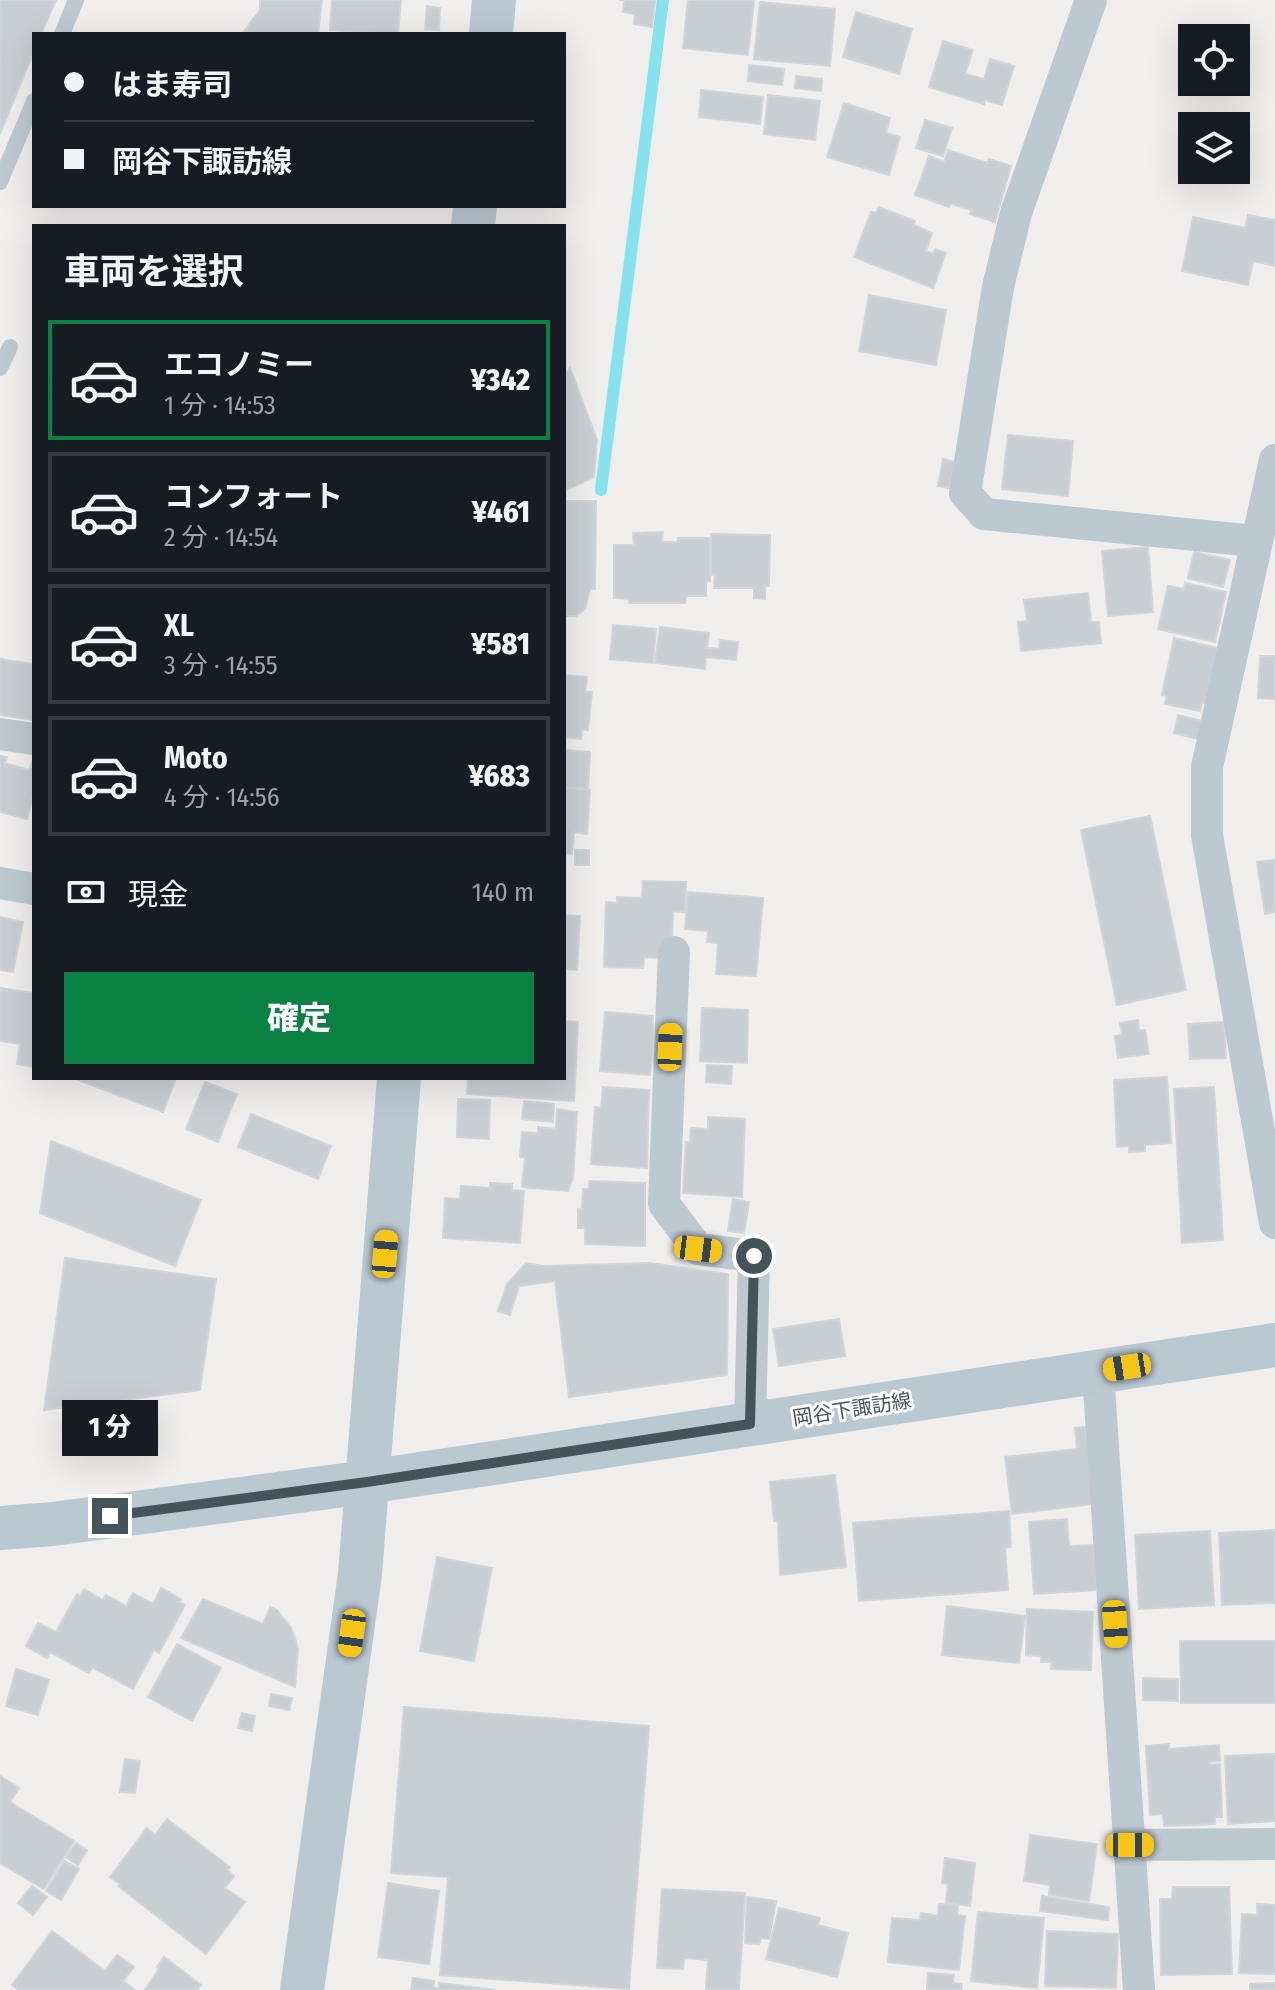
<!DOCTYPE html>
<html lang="ja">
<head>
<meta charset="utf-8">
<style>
  body { margin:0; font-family:"Fira Sans Condensed","Noto Sans JP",sans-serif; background:#20242c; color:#f1f3f6; height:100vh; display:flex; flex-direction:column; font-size:30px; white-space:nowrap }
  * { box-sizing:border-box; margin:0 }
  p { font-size:26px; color:#9ea1a6 }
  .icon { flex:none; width:44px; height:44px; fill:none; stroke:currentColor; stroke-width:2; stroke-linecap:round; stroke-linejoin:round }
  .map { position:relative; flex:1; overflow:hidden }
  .side { position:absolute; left:32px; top:224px; width:534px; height:856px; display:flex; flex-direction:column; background:#171b24; border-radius:0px; box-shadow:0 8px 32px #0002 }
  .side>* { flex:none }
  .hud { position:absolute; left:32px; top:32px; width:534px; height:176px; border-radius:0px; box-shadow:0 8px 32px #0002; display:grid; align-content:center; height:176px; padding:0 32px; background:#171b24 }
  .controls { position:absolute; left:1178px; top:24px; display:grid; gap:16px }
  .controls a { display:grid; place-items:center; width:72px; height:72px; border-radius:0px; background:#171b24; box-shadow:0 8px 32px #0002; font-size:40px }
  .end { position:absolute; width:36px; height:36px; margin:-18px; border:10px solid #45535a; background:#fff; box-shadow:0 0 0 4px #fff }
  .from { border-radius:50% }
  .bubble { position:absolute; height:56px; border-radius:0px; background:#171b24; box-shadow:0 8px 32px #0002; font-size:26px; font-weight:800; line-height:56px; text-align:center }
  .car { position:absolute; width:24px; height:48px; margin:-24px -12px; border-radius:10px; box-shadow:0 0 6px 2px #0007; background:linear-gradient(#f5c518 24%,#345 0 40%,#f5c518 0 76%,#345 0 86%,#f5c518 0) }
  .hud b { display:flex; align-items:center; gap:28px; height:76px; font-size:30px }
  .hud b+b { border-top:2px solid #363941 }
  .hud i { width:20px; height:20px; background:#f1f3f6 }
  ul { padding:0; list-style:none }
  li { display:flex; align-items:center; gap:24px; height:120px; margin:0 16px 12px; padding:0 16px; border:4px solid #363941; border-radius:0px }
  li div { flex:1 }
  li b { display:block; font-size:30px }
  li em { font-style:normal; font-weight:800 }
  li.on { border-color:#0b8043 }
  li>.icon { width:72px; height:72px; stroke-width:1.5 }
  h2 { padding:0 32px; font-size:36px; line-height:96px }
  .pay { display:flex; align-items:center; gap:20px; height:88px; padding:0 32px; font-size:30px }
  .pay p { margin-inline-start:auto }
  .action { display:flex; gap:16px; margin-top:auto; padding:16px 32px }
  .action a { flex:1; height:92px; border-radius:0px; background:#0b8043; color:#fff; font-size:32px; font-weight:800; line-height:92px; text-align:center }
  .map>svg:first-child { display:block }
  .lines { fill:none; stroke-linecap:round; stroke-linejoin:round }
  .stream { stroke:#86e3ed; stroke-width:12 }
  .building { fill:#c9ced2; stroke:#d1d4d9; stroke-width:2 }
  .lane { stroke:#bdc9d0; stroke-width:16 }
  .street { stroke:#bdc9d0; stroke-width:32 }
  .secondary { stroke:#bac8d2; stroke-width:44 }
  .route { stroke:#45535a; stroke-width:10 }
  .labels { text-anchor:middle; stroke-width:6; stroke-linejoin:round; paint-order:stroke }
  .street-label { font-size:20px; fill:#45535a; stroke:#fff }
</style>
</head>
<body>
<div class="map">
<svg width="1275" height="1990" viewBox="0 0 1275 1990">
  <rect width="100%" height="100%" fill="#f0eded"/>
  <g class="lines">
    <polyline class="stream" points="601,490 663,0"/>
  </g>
  <g class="building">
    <polygon points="0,0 56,0 41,34 34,34 34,51 0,134"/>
    <polygon points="260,0 322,0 318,34 242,34 260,10"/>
    <polygon points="332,0 401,0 398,34 330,30"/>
    <polygon points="619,0 655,0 652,27 634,24 635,14 623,12 624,0"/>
    <polygon points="688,0 754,0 748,55 683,48"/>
    <polygon points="760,2 835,9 830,66 754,59"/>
    <polygon points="427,6 440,8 439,30 425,29"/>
    <polygon points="856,12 912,29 899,74 843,57"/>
    <polygon points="943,41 973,50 965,74 984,79 990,59 1014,66 1002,105 985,100 984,104 929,87"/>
    <polygon points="749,65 784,69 782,85 748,81"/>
    <polygon points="796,76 822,79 821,91 795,88"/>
    <polygon points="701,90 763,97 760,124 699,117"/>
    <polygon points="768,95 820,101 815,140 764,134"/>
    <polygon points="844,103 890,118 886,133 900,137 889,175 827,157"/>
    <polygon points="925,120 952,128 943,156 916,148"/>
    <polygon points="948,150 987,163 989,159 1011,166 995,222 970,214 972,210 951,204 949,207 915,195 929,156 944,162"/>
    <polygon points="879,207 915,221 914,225 932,233 926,251 933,254 935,249 946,253 933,288 854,257 871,212 876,213"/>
    <polygon points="1248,215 1275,220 1275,266 1253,261 1248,285 1182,271 1193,217 1245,228"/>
    <polygon points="869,295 946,310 936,365 859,351"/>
    <polygon points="570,368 597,440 594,477 564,491 564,377"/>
    <polygon points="1008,435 1073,441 1068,496 1002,489"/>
    <polygon points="943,459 955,462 949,488 938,486"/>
    <polygon points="564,501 596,501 595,589 590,589 585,609 576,616 564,616"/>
    <polygon points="663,532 662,542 677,542 678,538 710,538 710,581 706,581 706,596 686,596 685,603 629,603 629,599 614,598 614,545 634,545 633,533"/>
    <polygon points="711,534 770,535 769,586 765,586 765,599 754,598 754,588 714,588 715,575 711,575"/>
    <polygon points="1148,547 1153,612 1108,616 1102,551"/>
    <polygon points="1194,552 1230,560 1223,587 1188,578"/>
    <polygon points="1185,583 1226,592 1215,642 1158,629 1168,586 1184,589"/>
    <polygon points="1088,593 1091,622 1099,622 1101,643 1021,651 1018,622 1027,621 1024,600"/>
    <polygon points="613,625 656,629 653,663 610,659"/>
    <polygon points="660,627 709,633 707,648 719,649 720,640 738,642 736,660 706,657 705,669 655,663"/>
    <polygon points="1174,638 1218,648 1205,703 1202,703 1200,711 1165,704 1167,696 1162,695"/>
    <polygon points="1260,656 1275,656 1275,699 1258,698"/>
    <polygon points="0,659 34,664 34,720 0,715"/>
    <polygon points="564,675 587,677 585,692 592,692 588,730 582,729 581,739 564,737"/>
    <polygon points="1178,715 1202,721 1198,739 1174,733"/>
    <polygon points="564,750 590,752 588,789 564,787"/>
    <polygon points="0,756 7,757 5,763 29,770 34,757 34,792 27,819 0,812"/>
    <polygon points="564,788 590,790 587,834 574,832 572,854 564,853"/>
    <polygon points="1150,816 1186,990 1117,1005 1081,830"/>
    <rect x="575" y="850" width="14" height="15"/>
    <polygon points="1275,860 1275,912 1265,914 1257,862"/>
    <polygon points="643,881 686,882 685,912 673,911 672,941 665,958 644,957 643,968 604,967 606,902 617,903 617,897 642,898"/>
    <polygon points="688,892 763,898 756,976 716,974 718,943 707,942 708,931 685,929"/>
    <polygon points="564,915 580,916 577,970 564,969"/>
    <polygon points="0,917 23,922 13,972 0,970"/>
    <polygon points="0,988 34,993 34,1067 17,1064 20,1044 0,1041"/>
    <polygon points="702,1008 748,1010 747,1063 700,1061"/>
    <polygon points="605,1012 653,1016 650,1075 600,1071"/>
    <polygon points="1138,1020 1139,1031 1145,1030 1149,1054 1118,1058 1115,1036 1122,1035 1120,1023"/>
    <polygon points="564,1021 578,1022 574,1101 467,1094 468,1078 564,1078"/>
    <polygon points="1224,1022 1226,1058 1190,1059 1188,1024"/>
    <polygon points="707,1065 732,1066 731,1084 706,1082"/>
    <polygon points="1167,1077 1171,1143 1145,1145 1145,1151 1129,1152 1129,1146 1117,1147 1114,1080"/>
    <polygon points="73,1078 176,1078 163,1112"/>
    <polygon points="205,1082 237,1094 218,1142 186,1129"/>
    <polygon points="603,1087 649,1090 647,1168 591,1164 595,1107 601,1108"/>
    <polygon points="1214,1087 1223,1240 1182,1243 1174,1089"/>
    <polygon points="458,1099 490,1100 489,1139 457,1137"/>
    <polygon points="524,1101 554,1104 553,1122 522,1119"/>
    <polygon points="557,1109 577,1112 573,1178 568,1191 522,1187 525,1157 520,1157 522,1132 538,1133 538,1127 556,1129"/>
    <polygon points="251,1114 331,1146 318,1179 238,1147"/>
    <polygon points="708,1117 745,1119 742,1197 683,1193 686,1142 690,1142 691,1128 708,1129"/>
    <polygon points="51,1141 201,1200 175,1266 40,1213"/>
    <polygon points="589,1181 645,1183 645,1246 585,1244 585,1228 578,1228 578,1209 582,1209 583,1189 589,1189"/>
    <polygon points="490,1183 512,1184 512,1190 524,1191 520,1243 443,1238 445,1198 460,1199 461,1186 490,1188"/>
    <polygon points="733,1199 749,1202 744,1233 728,1231"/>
    <polygon points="65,1258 216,1279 200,1390 44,1410"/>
    <polygon points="526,1263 543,1266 650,1263 728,1274 727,1375 569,1397 555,1281 519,1286 510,1315 498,1311 507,1284"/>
    <polygon points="839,1319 845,1356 779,1366 773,1329"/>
    <polygon points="1085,1427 1094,1504 1012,1514 1005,1457 1077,1449 1075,1428"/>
    <polygon points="835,1475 846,1567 780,1575 778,1521 774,1521 770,1482"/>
    <polygon points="1009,1511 1011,1547 1005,1548 1008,1590 859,1601 853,1523"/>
    <polygon points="1067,1519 1069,1546 1093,1545 1097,1590 1034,1594 1029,1522"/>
    <polygon points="1275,1530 1275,1603 1222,1605 1219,1533"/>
    <polygon points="1210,1531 1214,1605 1139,1609 1135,1535"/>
    <polygon points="437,1557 492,1568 474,1661 420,1651"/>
    <polygon points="161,1588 181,1599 179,1602 185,1605 159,1653 154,1650 133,1689 92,1667 89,1673 50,1652 47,1658 26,1646 38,1623 56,1632 77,1594 80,1596 84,1589 103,1600 106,1595 126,1606 133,1593 153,1604"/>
    <polygon points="203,1599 263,1624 270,1607 277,1610 291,1628 295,1638 298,1649 295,1687 181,1638"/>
    <polygon points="947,1606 1025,1616 1019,1663 942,1655"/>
    <polygon points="1027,1609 1093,1612 1091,1670 1051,1669 1052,1662 1041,1662 1041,1656 1026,1655"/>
    <polygon points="1180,1641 1275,1641 1275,1703 1181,1703"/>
    <polygon points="177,1644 221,1668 192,1721 148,1697"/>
    <polygon points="16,1669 49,1680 38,1715 6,1706"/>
    <polygon points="1143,1678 1178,1679 1178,1701 1143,1700"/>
    <polygon points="271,1694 292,1698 289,1710 269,1706"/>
    <polygon points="404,1707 649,1726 629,1989 440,1975 448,1877 391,1873"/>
    <polygon points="242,1713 255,1716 252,1731 238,1728"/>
    <polygon points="1169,1744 1169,1749 1219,1745 1220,1761 1209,1762 1210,1765 1220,1764 1222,1817 1215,1817 1215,1824 1164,1826 1163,1814 1150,1815 1146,1746"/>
    <polygon points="1275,1754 1275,1821 1228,1824 1225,1756"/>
    <polygon points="125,1759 140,1761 135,1793 120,1792"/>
    <polygon points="0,1776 19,1788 10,1802 74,1841 44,1889 0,1863"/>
    <polygon points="167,1819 230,1867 227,1870 234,1876 225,1888 245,1902 206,1954 118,1886 120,1884 110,1877 147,1828 155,1835"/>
    <polygon points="1030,1835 1097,1844 1089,1901 1049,1895 1050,1885 1024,1881"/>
    <polygon points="76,1843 87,1850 78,1865 66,1857"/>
    <polygon points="945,1858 975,1863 970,1906 946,1903 948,1884 942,1883"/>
    <polygon points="64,1861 79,1869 61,1900 46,1891"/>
    <polygon points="388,1883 439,1891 429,1964 378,1957"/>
    <polygon points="32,1886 47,1897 33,1915 18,1903"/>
    <polygon points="1173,1887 1229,1887 1232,1974 1161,1975 1160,1899 1172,1899"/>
    <polygon points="662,1889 745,1893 739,1990 706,1990 708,1960 684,1958 683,1969 657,1968"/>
    <polygon points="1042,1896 1109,1907 1108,1920 1040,1911"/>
    <polygon points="747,1897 776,1901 769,1939 761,1938 759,1944 745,1943"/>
    <polygon points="939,1904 958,1906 957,1915 965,1916 959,1970 888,1962 892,1918 920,1920 921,1913 938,1916"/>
    <polygon points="1257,1904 1275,1905 1275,1974 1239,1973 1242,1914 1257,1915"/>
    <polygon points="779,1908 820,1918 818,1925 848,1933 837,1977 766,1959"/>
    <polygon points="978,1912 1044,1918 1037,1988 971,1981"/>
    <polygon points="52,1931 105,1971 117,1955 134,1967 123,1981 135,1990 19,1990 12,1985"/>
    <polygon points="1047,1931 1118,1934 1116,1988 1045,1986"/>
    <polygon points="164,1957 201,1985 197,1990 145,1990 159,1969 157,1967"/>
    <polygon points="928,1973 954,1975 953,1983 962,1984 961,1990 927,1990"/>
    <polygon points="413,1978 434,1981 433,1988 439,1988 439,1983 496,1990 411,1990"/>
    <polygon points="1275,1983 1275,1990 1250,1990 1250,1984"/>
  </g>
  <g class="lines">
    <g class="lane">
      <polyline points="62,34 76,0"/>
      <polyline points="0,182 34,101"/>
      <polyline points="0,368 10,347"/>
    </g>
    <g class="street">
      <polyline points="1091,0 1016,213 998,287 965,493 984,514 1255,541"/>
      <polyline points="1275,460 1207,767 1207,835 1275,1223"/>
      <polyline points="0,734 34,739"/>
      <polyline points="0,883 34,889"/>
      <polyline points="674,952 664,1204 698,1249 754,1256 750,1424"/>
      <polyline points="1098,1372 1139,1990"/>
      <polyline points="1130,1845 1275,1844"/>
    </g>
    <g class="secondary">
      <polyline points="491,34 494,0"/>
      <polyline points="473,226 475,206"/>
      <polyline points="0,1528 53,1524 367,1482 1275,1345"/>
      <polyline points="302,1990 360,1574 399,1078"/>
    </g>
  </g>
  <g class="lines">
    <polyline class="route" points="110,1516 367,1482 750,1424 754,1256"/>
  </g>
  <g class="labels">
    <g class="street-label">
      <text transform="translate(852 1409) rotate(-9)" y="7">岡谷下諏訪線</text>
    </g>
  </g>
</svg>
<div class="controls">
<a><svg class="icon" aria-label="locate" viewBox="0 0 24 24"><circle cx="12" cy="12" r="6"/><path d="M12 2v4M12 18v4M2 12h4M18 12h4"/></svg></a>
<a><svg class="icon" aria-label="layers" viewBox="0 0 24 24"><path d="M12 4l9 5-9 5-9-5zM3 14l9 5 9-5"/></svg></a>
</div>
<i class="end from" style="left:754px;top:1256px"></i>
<i class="end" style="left:110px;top:1516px"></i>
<div class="bubble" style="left:62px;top:1400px;width:96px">1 分</div>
<i class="car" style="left:670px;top:1047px;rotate:2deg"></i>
<i class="car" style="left:698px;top:1249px;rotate:97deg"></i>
<i class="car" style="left:385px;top:1254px;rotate:5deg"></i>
<i class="car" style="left:1127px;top:1367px;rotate:261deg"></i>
<i class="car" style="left:1115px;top:1624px;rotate:176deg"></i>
<i class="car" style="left:352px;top:1633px;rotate:188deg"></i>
<i class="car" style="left:1130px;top:1845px;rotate:90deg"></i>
<div class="hud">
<b><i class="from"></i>はま寿司</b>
<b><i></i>岡谷下諏訪線</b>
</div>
<section class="side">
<h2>車両を選択</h2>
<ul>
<li class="on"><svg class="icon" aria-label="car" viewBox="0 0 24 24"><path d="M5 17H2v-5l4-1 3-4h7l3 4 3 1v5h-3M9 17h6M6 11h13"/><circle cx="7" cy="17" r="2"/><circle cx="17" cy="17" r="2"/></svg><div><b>エコノミー</b><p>1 分 · 14:53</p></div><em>¥342</em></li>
<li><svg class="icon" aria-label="car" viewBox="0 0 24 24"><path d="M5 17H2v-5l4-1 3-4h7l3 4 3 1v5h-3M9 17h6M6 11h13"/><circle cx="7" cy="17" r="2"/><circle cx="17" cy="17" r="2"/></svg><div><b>コンフォート</b><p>2 分 · 14:54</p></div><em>¥461</em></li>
<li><svg class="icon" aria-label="car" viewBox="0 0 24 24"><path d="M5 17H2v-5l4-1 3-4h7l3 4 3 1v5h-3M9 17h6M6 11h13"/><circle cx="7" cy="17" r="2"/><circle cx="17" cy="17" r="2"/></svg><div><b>XL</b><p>3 分 · 14:55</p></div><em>¥581</em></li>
<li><svg class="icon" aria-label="car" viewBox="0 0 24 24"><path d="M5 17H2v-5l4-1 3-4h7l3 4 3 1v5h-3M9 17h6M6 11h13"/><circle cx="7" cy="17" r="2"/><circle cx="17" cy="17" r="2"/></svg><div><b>Moto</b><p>4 分 · 14:56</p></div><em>¥683</em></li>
</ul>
<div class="pay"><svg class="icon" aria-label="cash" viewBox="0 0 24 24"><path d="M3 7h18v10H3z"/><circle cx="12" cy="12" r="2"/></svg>現金<p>140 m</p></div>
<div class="action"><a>確定</a></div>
</section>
</div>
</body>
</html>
